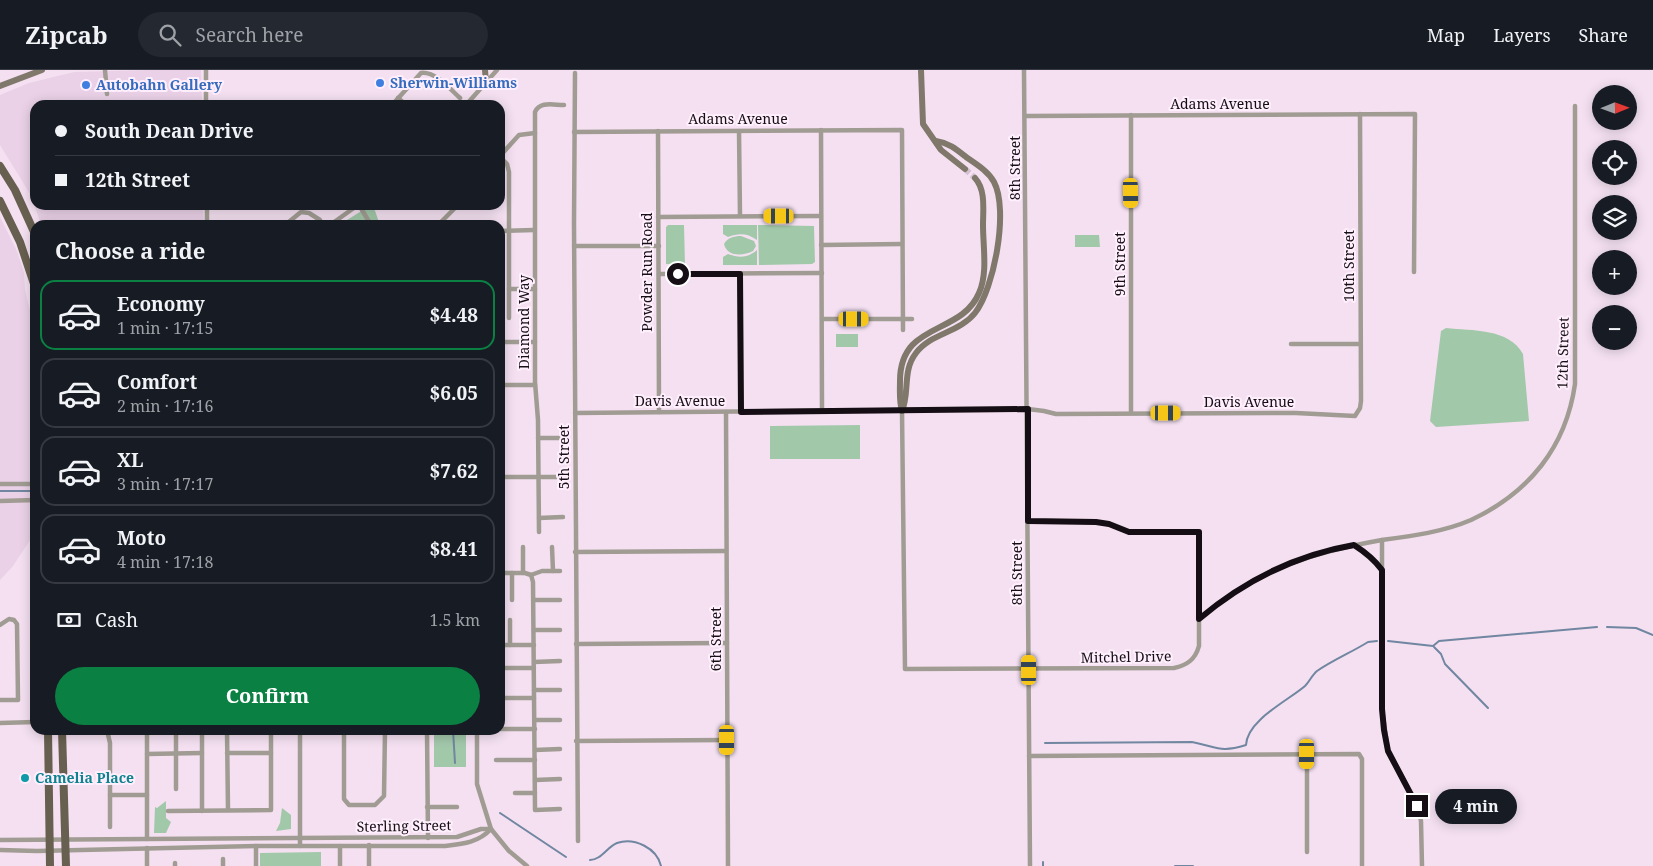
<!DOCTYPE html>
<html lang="en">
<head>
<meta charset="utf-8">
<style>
  body { margin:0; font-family:"Noto Serif",serif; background:#242831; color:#f1f3f6; height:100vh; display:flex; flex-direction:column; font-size:19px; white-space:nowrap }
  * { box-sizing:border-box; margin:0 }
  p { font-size:16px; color:#9ea1a6 }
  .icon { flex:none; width:28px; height:28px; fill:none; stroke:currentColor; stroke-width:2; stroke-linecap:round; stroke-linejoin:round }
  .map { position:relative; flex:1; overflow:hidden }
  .side { position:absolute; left:30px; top:150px; width:475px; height:515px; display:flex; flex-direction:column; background:#171b24; border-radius:15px; box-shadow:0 2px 12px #0003 }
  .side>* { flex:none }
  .banner { position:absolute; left:30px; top:30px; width:475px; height:110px; border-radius:15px; box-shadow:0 2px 12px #0003; display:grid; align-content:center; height:110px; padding:0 25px; background:#171b24 }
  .needle { width:32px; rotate:89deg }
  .fabs { position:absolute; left:1592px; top:15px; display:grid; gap:10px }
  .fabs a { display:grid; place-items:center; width:45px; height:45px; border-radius:50%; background:#171b24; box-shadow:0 2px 12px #0003; font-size:25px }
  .end { position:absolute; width:22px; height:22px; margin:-11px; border:6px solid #150e14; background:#fff; box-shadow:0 0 0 2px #fff }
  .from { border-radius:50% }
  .bubble { position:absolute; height:35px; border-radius:18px; background:#171b24; box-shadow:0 2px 12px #0003; font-size:16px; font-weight:700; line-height:35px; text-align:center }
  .car { position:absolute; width:15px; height:30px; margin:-15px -8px; border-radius:6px; box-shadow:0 0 4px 1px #0007; background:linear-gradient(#f5c518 24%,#345 0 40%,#f5c518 0 76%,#345 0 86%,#f5c518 0) }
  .banner b { display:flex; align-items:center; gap:18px; height:48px; font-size:19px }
  .banner b+b { border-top:1px solid #363941 }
  .banner i { width:12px; height:12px; background:#f1f3f6 }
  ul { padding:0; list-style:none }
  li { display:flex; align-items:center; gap:15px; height:70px; margin:0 10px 8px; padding:0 15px; border:2px solid #363941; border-radius:15px }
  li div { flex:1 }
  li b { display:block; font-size:19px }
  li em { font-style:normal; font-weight:700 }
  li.selected { border-color:#0b8043 }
  li>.icon { width:45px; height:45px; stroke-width:1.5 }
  h2 { padding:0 25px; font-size:22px; line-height:60px }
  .pay { display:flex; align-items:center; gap:12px; height:55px; padding:0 25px; font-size:19px }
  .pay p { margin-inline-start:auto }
  .primary-button { display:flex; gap:10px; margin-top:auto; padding:10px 25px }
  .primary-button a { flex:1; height:58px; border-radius:30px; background:#0b8043; color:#fff; font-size:20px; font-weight:700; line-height:58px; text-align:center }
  header { display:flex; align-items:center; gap:30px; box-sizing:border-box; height:70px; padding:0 25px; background:#171b24; border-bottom:1px solid #363941 }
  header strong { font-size:24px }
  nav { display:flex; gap:28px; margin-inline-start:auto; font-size:18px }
  .search { width:350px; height:45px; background:#242831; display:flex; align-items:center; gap:12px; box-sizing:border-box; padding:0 18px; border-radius:28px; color:#9ea1a6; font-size:19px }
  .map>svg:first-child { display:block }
  .built { fill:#ead1e7 }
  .green { fill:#a2c8aa }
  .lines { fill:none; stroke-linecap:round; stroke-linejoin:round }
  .stream { stroke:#7086a1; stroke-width:2 }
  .secondary-tunnel { stroke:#d3c0d0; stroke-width:6; stroke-dasharray:6 3; stroke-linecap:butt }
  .street { stroke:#a19c93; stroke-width:4.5 }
  .secondary { stroke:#7f786b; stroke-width:6 }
  .primary { stroke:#675f4f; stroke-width:8 }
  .route { stroke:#150e14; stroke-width:6 }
  .shop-dot { fill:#3f7fe0; stroke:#ffeffd; stroke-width:2 }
  .culture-dot { fill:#0f9aa8; stroke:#ffeffd; stroke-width:2 }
  .labels { text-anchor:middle; stroke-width:4; stroke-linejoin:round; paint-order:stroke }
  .shop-label { font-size:14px; font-weight:bold; fill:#366cbe; stroke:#ffeffd; text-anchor:start }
  .street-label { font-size:14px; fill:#150e14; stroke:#ffeffd }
  .culture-label { font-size:14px; font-weight:bold; fill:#0d838f; stroke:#ffeffd; text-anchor:start }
</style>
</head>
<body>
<header>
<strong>Zipcab</strong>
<div class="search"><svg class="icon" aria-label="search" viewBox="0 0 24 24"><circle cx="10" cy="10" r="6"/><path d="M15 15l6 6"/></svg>Search here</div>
<nav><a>Map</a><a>Layers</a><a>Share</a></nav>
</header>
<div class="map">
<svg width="1653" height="796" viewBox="0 0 1653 796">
  <rect width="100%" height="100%" fill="#f4e0f1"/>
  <g class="built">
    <polygon points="146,0 201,0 202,35 35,35 35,135 203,135 204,155 41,155 32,127 0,75 0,25 29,13 74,2"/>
    <polygon points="0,147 17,181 24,203 25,220 32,249 34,446 32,467 13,496 0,510"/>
  </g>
  <g class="green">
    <polygon points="371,135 373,135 380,155 339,155"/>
    <polygon points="668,155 684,155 685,195 666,194 666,157"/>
    <path d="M723,155H757V170C747,163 739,163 728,167L723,164Z"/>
    <polygon points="758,155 814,156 815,192 812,194 759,195"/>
    <polygon points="1075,165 1099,165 1100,177 1075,177"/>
    <path d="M741,166L754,171L756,176L753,181C743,186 727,187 724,174C727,168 734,166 741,166Z"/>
    <path d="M757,180V195H723V187L728,184C739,188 748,188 757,180Z"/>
    <path d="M1446,258C1472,261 1509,258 1523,284L1529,351L1436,357L1430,351L1441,261Z"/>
    <rect x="836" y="264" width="22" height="13"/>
    <polygon points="860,355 860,389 770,389 770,356"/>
    <rect x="434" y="660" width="32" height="37"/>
    <polygon points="166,731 166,748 171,752 166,763 154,763 155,737 157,738"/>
    <polygon points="282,738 291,745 291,759 276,761 280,753"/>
    <polygon points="321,782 321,796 260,796 260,783"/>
  </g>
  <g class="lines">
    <g class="stream">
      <polyline points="0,421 30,421"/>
      <polyline points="1607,557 1636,558 1653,565"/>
      <polyline points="1388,571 1433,576 1439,571 1597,557"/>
      <polyline points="1434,577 1441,584 1445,594 1488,638"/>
      <polyline points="453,660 455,693"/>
      <path d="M1045,673L1192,672C1218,677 1220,683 1246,675C1247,650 1289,630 1305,616C1310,611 1312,605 1317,601C1333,590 1352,582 1368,572L1377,571"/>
      <polyline points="500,743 566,787"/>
      <path d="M590,790C601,790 607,777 617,773C634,767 657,778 661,796"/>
      <polyline points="1043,792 1043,796"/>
      <polyline points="1175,796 1193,796"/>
    </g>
    <polyline class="secondary-tunnel" points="965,99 975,108"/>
    <g class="street">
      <polyline points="105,0 107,24"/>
      <polyline points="206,0 206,35"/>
      <polyline points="1024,0 1030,796"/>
      <polyline points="575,3 574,153 578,771"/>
      <polyline points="398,28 406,35"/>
      <path d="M392,35L421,3C435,1 450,19 460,28"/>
      <polyline points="466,35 497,0"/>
      <polyline points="1131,45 1131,343"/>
      <polyline points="1026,46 1415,44 1414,202"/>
      <polyline points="821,60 822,341"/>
      <polyline points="658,61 659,342"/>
      <polyline points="739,61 740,146"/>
      <polyline points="574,62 902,60 903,260"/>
      <polyline points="500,86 519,65 535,63"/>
      <polyline points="500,87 507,94 509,102 509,248"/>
      <polyline points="207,135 207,155"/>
      <polyline points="359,135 371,155"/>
      <polyline points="658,147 821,146"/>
      <polyline points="285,155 301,142 309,143 320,150"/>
      <polyline points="330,155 358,135"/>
      <polyline points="438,155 458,135"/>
      <polyline points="500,161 534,160"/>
      <polyline points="821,175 902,174"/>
      <polyline points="574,176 659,176"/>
      <polyline points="659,204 822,203"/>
      <polyline points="740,204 741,342"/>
      <polyline points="509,219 535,219"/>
      <polyline points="822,249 912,249"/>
      <polyline points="500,272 535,272"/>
      <polyline points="1291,274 1360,274"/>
      <polyline points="500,315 535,315"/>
      <path d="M902,341L905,599L1174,598C1187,595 1195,590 1199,576V462H1129L1109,454L1095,452L1028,451"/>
      <polyline points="726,342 728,796"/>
      <polyline points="575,343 1028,339 1044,341 1056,344 1296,343 1355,346 1360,338 1361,331 1360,44"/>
      <polyline points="538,368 562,368"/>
      <polyline points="500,407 563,407"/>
      <polyline points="0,414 35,414"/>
      <polyline points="0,431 35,430"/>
      <polyline points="539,448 563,447"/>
      <path d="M539,462L538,350L535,312V42C540,31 553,35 564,35"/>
      <polyline points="1354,475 1372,488 1381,499"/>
      <polyline points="523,477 523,503"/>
      <polyline points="552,477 553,501"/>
      <polyline points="575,482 726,481"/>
      <polyline points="500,503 525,503 531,505"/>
      <polyline points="531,505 533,512 535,740 560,739"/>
      <polyline points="531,505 542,501 560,501"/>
      <polyline points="512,530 512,503"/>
      <polyline points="534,530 560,530"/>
      <path d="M1199,549C1257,500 1308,483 1382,470"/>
      <polyline points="510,550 510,575"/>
      <polyline points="0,555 9,549 14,550 17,554 18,630 0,630"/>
      <polyline points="534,560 560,560"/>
      <polyline points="576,574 727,573"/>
      <polyline points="500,575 534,575"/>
      <polyline points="534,592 560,591"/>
      <polyline points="500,598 534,598"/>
      <polyline points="534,620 560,620"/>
      <polyline points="500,628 534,628"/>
      <polyline points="535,650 560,650"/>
      <polyline points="0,653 35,652"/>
      <polyline points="500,659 535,659"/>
      <polyline points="107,660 110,673 110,757"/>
      <polyline points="147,660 147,769"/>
      <polyline points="176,660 176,719"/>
      <polyline points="202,660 202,741"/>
      <polyline points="227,660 228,740"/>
      <polyline points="300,660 300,776"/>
      <polyline points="344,660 344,729 349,735 375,735 384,726 385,660"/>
      <polyline points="427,660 428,768"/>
      <polyline points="477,660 477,714 491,759 509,781 527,796"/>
      <polyline points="576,671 727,670"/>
      <polyline points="535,680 560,679"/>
      <polyline points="227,683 271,683"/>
      <polyline points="147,684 202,683"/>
      <polyline points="1307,684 1307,782"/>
      <polyline points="1029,686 1359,684 1362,689 1362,796"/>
      <polyline points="496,690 535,690"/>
      <polyline points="535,710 560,709"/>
      <polyline points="515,723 535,723"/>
      <polyline points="110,725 147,725"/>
      <polyline points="427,737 457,737"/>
      <polyline points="168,741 271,740 271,660"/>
      <polyline points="0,770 457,767 481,759 491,759"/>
      <polyline points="369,775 369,796"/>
      <polyline points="256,776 256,796"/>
      <polyline points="340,776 340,796"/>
      <path d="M0,780L37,781L256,776H444C462,774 478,773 491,759"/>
      <polyline points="223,789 223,796"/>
      <polyline points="175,793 175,796"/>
      <polyline points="147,796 147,778"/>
      <path d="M1422,796L1421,751L1417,735L1388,681L1382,639V470C1412,466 1443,462 1471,450C1529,423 1566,377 1575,314V36"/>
    </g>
    <g class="secondary">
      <polyline points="485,0 486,12"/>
      <polyline points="921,0 923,54 941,80 965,99"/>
      <polyline points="0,16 42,0"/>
      <path d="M902,341C910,322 902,301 916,283C931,263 959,263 975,243C994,219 1009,140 994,112C988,101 976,94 966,87C956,79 949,73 936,71"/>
      <path d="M902,341C899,331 900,321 900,311C900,251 961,266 979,223C988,203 983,177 983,155C983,140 986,120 975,108"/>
    </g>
    <g class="primary">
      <polyline points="0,96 15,120 35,164"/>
      <polyline points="0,131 20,172 35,217"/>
      <polyline points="48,660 50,796"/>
      <polyline points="62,660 66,796"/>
    </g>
  </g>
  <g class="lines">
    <path class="route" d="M678,204H740L741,342L1028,339V451L1096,452L1109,454L1129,462H1199V549C1244,511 1296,485 1354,475C1365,482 1374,489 1382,500V639L1384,660L1388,681L1417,736"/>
  </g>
  <g class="shop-dot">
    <circle cx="380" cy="13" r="5"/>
    <circle cx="86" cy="15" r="5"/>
  </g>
  <circle class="culture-dot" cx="25" cy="708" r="5"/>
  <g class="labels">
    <g class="shop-label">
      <text x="390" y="18">Sherwin-Williams</text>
      <text x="96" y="20">Autobahn Gallery</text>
    </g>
    <g class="street-label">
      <text x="1220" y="39">Adams Avenue</text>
      <text x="738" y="54">Adams Avenue</text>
      <text transform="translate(1015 98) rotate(-90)" y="5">8th Street</text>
      <text transform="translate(1120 194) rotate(-90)" y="5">9th Street</text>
      <text transform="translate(1349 196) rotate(-90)" y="5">10th Street</text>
      <text transform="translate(647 202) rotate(-90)" y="5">Powder Run Road</text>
      <text transform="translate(524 252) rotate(-90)" y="5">Diamond Way</text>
      <text transform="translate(1563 283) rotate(-89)" y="5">12th Street</text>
      <text x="680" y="336">Davis Avenue</text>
      <text x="1249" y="337">Davis Avenue</text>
      <text transform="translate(564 387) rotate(-90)" y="5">5th Street</text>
      <text transform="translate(1017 503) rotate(-90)" y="5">8th Street</text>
      <text transform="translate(716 569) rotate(-90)" y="5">6th Street</text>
      <text transform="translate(1126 587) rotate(-1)" y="5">Mitchel Drive</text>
      <text transform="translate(404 756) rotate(-1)" y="5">Sterling Street</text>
    </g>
    <g class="culture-label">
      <text x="35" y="713">Camelia Place</text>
    </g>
  </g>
</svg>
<div class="fabs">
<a><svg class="needle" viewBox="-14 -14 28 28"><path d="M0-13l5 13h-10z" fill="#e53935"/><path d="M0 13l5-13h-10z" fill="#9ea1a6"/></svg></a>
<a><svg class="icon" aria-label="locate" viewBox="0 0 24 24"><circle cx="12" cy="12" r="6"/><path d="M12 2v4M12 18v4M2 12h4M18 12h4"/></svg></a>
<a><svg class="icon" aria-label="layers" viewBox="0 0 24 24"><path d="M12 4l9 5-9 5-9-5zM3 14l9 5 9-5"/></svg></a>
<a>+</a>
<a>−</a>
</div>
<i class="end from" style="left:678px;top:204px"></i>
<i class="end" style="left:1417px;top:736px"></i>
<div class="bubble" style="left:1435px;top:719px;width:82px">4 min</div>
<i class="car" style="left:1131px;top:123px;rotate:179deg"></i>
<i class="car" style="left:779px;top:146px;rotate:270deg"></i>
<i class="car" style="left:854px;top:249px;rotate:90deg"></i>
<i class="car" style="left:1166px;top:343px;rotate:90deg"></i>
<i class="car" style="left:1029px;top:600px;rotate:0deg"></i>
<i class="car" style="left:727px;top:670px;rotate:180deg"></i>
<i class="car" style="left:1307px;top:684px;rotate:180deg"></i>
<div class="banner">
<b><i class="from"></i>South Dean Drive</b>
<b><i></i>12th Street</b>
</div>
<section class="side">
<h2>Choose a ride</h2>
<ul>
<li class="selected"><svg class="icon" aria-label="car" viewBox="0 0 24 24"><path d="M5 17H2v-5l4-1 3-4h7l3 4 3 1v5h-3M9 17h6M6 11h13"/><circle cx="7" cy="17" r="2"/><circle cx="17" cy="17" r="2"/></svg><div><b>Economy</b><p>1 min · 17:15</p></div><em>$4.48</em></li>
<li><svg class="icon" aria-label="car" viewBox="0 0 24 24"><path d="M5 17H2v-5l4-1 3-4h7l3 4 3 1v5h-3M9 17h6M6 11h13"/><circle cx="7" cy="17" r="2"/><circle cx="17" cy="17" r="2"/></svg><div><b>Comfort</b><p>2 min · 17:16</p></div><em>$6.05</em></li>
<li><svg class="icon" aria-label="car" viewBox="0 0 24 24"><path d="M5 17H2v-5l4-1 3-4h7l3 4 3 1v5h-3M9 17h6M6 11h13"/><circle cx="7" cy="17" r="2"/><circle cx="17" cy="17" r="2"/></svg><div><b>XL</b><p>3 min · 17:17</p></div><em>$7.62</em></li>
<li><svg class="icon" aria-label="car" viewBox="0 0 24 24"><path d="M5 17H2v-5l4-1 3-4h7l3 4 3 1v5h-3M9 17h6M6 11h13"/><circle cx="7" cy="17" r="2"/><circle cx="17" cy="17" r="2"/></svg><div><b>Moto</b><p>4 min · 17:18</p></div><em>$8.41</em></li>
</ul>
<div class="pay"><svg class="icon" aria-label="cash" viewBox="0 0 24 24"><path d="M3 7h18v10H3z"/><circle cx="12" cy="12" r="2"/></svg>Cash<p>1.5 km</p></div>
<div class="primary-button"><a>Confirm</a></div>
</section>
</div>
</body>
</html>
